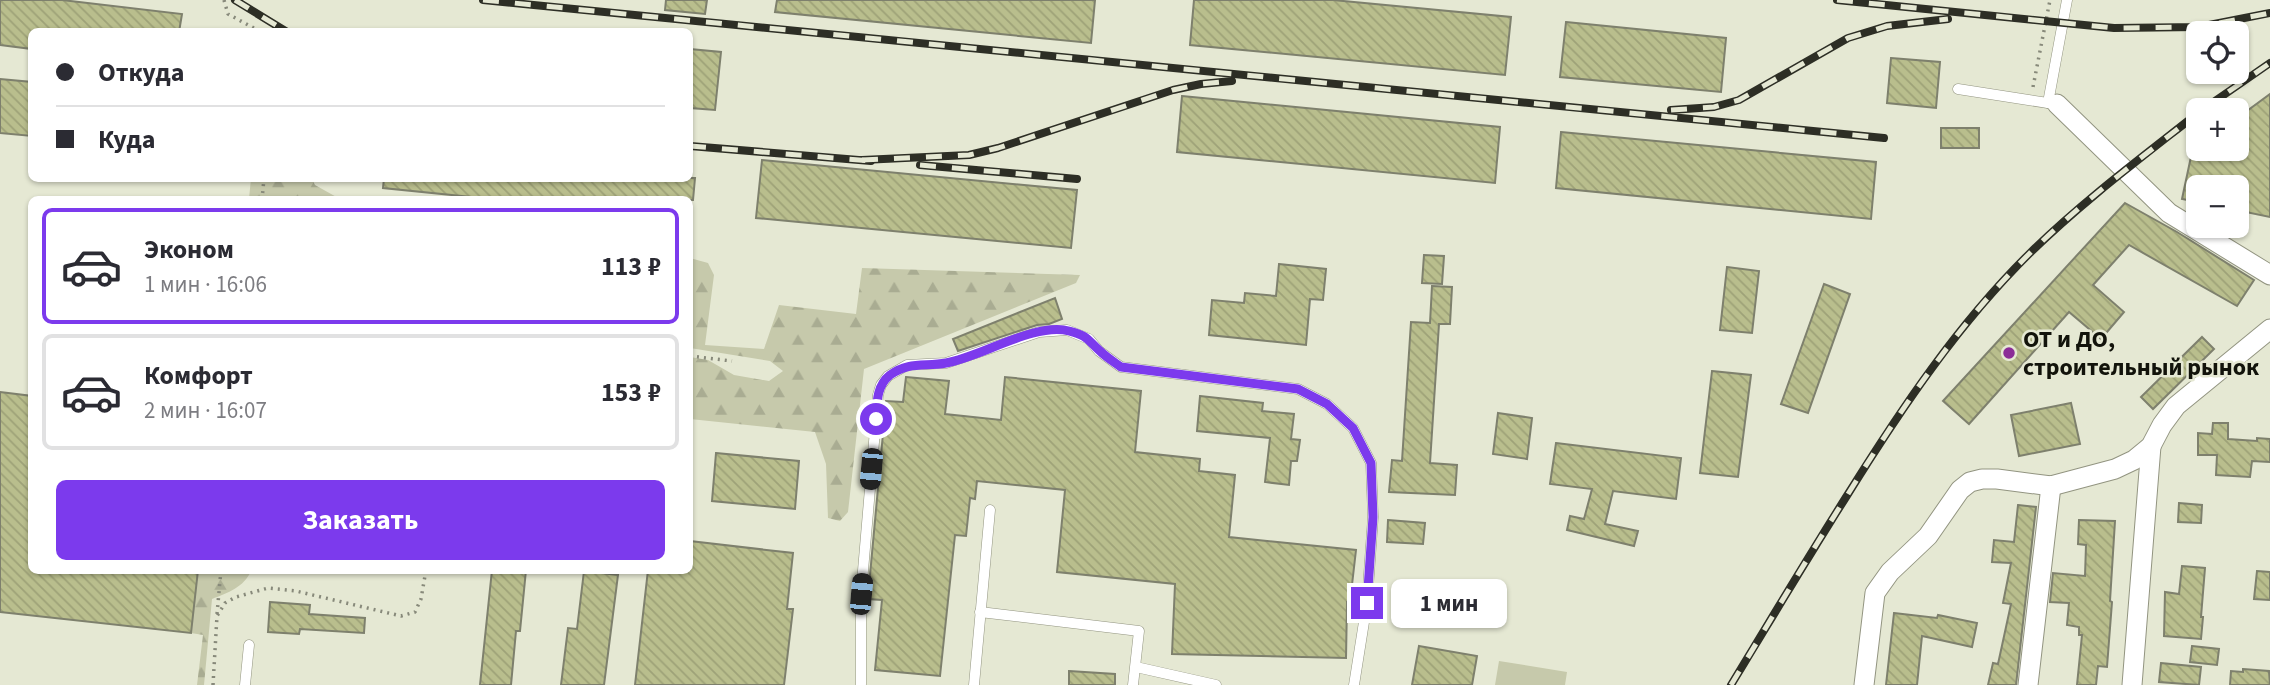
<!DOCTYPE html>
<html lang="ru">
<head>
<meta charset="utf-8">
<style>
  body { margin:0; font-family:"Source Sans 3",sans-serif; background:#f2f2f3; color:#2b2b33; height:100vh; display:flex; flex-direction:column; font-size:26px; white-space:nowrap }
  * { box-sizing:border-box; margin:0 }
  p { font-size:23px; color:#7c7c81 }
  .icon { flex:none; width:38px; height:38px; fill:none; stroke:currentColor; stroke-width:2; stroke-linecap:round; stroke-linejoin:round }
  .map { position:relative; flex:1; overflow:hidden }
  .sheet { position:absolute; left:28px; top:196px; width:665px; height:378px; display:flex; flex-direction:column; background:#fff; border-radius:10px; box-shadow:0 2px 5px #0004 }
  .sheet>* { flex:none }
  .hud { position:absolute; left:28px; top:28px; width:665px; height:154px; border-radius:10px; box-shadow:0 2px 5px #0004; display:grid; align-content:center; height:154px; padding:0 28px; background:#fff }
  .fabs { position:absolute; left:2186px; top:21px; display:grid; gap:14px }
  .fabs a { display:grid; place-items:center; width:63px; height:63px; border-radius:10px; background:#fff; box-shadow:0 2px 5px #0004; font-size:35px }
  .end { position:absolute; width:32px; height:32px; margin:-16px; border:9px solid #7c3aed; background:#fff; box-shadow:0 0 0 4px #fff }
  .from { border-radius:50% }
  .bubble { position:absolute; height:49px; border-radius:10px; background:#fff; box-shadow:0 2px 5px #0004; font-size:23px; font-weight:700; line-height:49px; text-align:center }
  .car { position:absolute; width:21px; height:42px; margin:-21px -10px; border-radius:9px; box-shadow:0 0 5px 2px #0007; background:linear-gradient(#222 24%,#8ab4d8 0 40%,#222 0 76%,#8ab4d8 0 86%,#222 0) }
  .hud b { display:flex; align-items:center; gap:24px; height:66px; font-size:26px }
  .hud b+b { border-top:2px solid #e1e1e2 }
  .hud i { width:18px; height:18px; background:#2b2b33 }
  ul { padding:12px 0 0; list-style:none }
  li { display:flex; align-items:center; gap:21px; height:116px; margin:0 14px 10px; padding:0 14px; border:4px solid #e1e1e2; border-radius:10px }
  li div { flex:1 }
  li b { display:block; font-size:26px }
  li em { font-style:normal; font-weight:700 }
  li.current { border-color:#7c3aed }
  li>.icon { width:63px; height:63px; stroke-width:1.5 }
  .cta { display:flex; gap:14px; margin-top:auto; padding:14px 28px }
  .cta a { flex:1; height:80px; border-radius:10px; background:#7c3aed; color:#fff; font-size:28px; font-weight:700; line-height:80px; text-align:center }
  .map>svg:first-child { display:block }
  .forest { fill:url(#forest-firs) }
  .pitch { fill:#c6c9ab }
  .building { fill:url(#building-back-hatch); stroke:#7e806d; stroke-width:2 }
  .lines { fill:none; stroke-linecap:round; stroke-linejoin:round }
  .service-casing { stroke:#929480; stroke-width:11 }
  .minor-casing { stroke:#929480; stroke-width:21 }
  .path { stroke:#87897a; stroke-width:3.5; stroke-dasharray:2 5; stroke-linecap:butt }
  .service { stroke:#fff; stroke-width:10 }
  .minor { stroke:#fff; stroke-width:19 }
  .rail-casing { stroke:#2d2e25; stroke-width:8 }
  .rail { stroke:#e5e8d3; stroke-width:5; stroke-dasharray:16; stroke-linecap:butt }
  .route { stroke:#7c3aed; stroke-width:9 }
  .poi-dot { fill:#8b2d97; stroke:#e5e8d3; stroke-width:2.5 }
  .labels { text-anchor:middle; stroke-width:5; stroke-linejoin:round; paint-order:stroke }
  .poi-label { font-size:24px; font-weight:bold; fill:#12130b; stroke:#e5e8d3; text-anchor:start }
</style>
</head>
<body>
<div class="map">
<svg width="2270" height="685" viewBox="0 0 2270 685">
  <defs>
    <pattern id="forest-firs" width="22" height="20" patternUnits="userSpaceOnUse" patternTransform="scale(1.75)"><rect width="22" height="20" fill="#c6c9ab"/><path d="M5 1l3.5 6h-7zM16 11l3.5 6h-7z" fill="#a9ac92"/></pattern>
    <pattern id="building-back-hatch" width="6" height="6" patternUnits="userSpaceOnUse" patternTransform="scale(1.75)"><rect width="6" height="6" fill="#b9be8d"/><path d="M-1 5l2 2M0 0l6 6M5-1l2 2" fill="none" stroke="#9ea278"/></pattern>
  </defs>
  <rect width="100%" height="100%" fill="#e5e8d3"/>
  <g class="forest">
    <polygon points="251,178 312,179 315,185 340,199 249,199"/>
    <polygon points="690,258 708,263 714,275 705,345 764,349 779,305 856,314 862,268 1080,275 1076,283 864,369 848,512 840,521 828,518 826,464 815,432 690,419 690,357 708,360 734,375 769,381 783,371 770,361 690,348"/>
    <path d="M198,571H251C244,587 228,593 212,599L204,685H197L203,635L191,633Z"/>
  </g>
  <polygon class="pitch" points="1499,661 1567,672 1565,685 1495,685"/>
  <g class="building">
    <polygon points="0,0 62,0 182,14 179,32 32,32 32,49 0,45"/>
    <polygon points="666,0 707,0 705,14 665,10"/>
    <polygon points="777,0 1095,0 1091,43 775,12"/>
    <polygon points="1194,0 1333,0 1511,17 1505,75 1190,45"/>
    <polygon points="1566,22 1726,38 1721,92 1560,77"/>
    <polygon points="690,49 721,52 715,110 690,108"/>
    <polygon points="1891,58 1940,62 1936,108 1887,103"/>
    <polygon points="0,79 32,82 32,136 0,133"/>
    <polygon points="2270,94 2270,217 2236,210 2236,187 2198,187 2198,202 2182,199 2192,152 2197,149 2236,149 2236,119"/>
    <polygon points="1182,96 1500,127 1495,183 1177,152"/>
    <rect x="1941" y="128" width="38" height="20"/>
    <polygon points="1561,132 1876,162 1871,219 1556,188"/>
    <polygon points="762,160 1077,190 1071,248 756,218"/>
    <polygon points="384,178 695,178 693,200 501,200 383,188"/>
    <polygon points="2125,203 2177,232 2254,280 2237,306 2129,245 2093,285 2124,312 2101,339 2069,312 1969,424 1943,401"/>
    <polygon points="1424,255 1444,256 1442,284 1422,283"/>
    <polygon points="1279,264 1326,269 1323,300 1310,299 1306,345 1209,335 1212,300 1244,303 1245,293 1276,296"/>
    <polygon points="1727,267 1759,271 1752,333 1720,330"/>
    <polygon points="1824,284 1850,294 1808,413 1781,404"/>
    <polygon points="1432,286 1452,287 1450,324 1439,324 1430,463 1457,465 1455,495 1389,492 1392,460 1402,461 1411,322 1430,323"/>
    <polygon points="1055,298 1062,319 1049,324 1037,325 958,351 953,339"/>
    <polygon points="2202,337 2214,349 2153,409 2141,397"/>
    <polygon points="1712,371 1751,375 1738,477 1700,473"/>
    <polygon points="906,377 949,381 945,414 1001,420 1005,377 1141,391 1135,452 1200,459 1199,471 1235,475 1229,537 1356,550 1350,602 1347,602 1346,658 1172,654 1175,584 1057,572 1065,490 977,481 975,499 970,498 966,536 955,535 940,676 875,670 882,600 868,599 868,597 886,401 903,402"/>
    <polygon points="0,392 32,396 32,570 198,570 191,633 0,612"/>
    <polygon points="1200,396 1263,403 1262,411 1294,414 1291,439 1300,440 1297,461 1291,461 1289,485 1265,482 1270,438 1197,431"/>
    <polygon points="2071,403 2080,444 2019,456 2011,415"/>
    <polygon points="1498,413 1532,418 1527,459 1493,454"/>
    <polygon points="2213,423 2228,423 2228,439 2257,441 2257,438 2270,439 2270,462 2252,461 2250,477 2216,475 2217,455 2198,455 2198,433 2212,434"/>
    <polygon points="1556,443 1681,458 1676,499 1613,491 1605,524 1638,531 1634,546 1567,530 1570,516 1584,519 1592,489 1550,484"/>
    <polygon points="716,453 799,461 795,509 712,501"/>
    <polygon points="2179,503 2202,505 2201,523 2178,522"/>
    <polygon points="2018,505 2036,507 2016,685 1988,685 1993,663 1998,664 2011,604 2003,603 2011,563 1992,562 1994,540 2014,542"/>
    <polygon points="1388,520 1425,523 1423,544 1387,542"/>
    <polygon points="2079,520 2115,521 2110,601 2112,602 2107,667 2098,666 2096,685 2077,685 2082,635 2079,635 2079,627 2067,625 2069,603 2050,602 2053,573 2085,576 2086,545 2078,544"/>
    <polygon points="690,541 793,553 787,609 793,609 784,685 635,685 648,570 690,570"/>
    <polygon points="2182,566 2205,568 2201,617 2203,617 2201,639 2164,636 2165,592 2179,594"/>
    <polygon points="492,570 526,570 520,631 516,631 511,685 480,685"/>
    <polygon points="584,571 618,575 604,685 561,685 568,628 577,629"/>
    <polygon points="2257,571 2270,572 2270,600 2254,599"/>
    <polygon points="270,602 310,605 309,614 365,618 364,633 300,629 299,634 268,632"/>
    <polygon points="1894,613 1937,618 1938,615 1977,623 1972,647 1922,636 1917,685 1886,685"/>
    <polygon points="1419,646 1477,656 1472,685 1412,685"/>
    <polygon points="2192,646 2219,649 2217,665 2190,662"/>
    <polygon points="2161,663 2201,667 2199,685 2159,682"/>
    <polygon points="2243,669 2269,671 2270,685 2230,685 2231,671 2243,672"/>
    <polygon points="1069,671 1115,674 1115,685 1069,685"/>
  </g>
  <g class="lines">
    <g class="service-casing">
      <g id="service">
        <polyline points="1958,89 2054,104"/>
        <polyline points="2048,103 2067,0"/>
        <polyline points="980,612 1139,631 1133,685"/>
        <polyline points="1136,667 1216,685"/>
        <polyline points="861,684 861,594 878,395 881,385 888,376 907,365 946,363 1039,332 1067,330 1089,339 1099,351 1121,367 1298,389 1327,404 1353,428 1371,463 1373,517 1367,603 1354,685"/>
        <polyline points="245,685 249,645"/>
        <polyline points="974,685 990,510"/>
      </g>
    </g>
    <g class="minor-casing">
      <g id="minor">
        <polyline points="2057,104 2169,213 2270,275"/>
        <polyline points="1864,685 1875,593 1890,572 1928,536 1960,490 1970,482 1982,479 1997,479 2051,486 2115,469 2134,460 2151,446 2162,425 2176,406 2270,329"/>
        <polyline points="2028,685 2051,486"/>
        <polyline points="2132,685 2151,446"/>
      </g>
    </g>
    <g class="path">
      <polyline points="224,0 228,14 261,32"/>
      <polyline points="2033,87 2050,0"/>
      <polyline points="262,200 264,178"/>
      <polyline points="690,356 732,361"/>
      <polyline points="217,614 221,570"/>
      <polyline points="213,685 217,616 225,603 236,597 268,588 296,591 401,616 415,612 421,599 426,570"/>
    </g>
    <use href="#service" class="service"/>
    <use href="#minor" class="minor"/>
    <g class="rail-casing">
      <g id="rail">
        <polyline points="235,0 287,32"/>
        <polyline points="483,0 1884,138"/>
        <polyline points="1837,0 2114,28 2199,27 2270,13"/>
        <polyline points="1671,110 1714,107 1739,100 1848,38 1887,26 1948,19"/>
        <polyline points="2202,110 2270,63"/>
        <polyline points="690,146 871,161"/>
        <polyline points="862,160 969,155 998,148 1173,90 1201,84 1232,81"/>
        <polyline points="920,165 1077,179"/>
        <path d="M1731,685C1770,621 1808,557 1848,494C1901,409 1958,324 2030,253C2082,202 2141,158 2198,113"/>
      </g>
    </g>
    <use href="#rail" class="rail"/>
  </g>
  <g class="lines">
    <path class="route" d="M876,419C877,404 876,386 890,375C909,361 925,367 946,363C981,357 1035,322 1069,331C1089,336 1087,340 1100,351C1106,357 1114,362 1121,367L1298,389L1327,404L1353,428L1371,463L1373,517L1367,603"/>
  </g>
  <circle class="poi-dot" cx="2009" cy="353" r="7"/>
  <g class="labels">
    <g class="poi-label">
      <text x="2023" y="347">ОТ и ДО,<tspan x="2023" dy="28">строительный рынок</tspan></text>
    </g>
  </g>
</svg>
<div class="fabs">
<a><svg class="icon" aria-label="locate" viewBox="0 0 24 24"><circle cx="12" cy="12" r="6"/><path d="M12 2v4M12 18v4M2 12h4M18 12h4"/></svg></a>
<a>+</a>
<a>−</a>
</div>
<i class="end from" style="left:876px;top:419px"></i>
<i class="end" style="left:1367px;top:603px"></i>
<div class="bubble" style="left:1391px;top:579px;width:116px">1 мин</div>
<i class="car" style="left:871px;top:469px;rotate:185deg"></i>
<i class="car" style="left:861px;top:594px;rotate:5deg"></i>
<div class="hud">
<b><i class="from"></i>Откуда</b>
<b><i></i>Куда</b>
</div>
<section class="sheet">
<ul>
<li class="current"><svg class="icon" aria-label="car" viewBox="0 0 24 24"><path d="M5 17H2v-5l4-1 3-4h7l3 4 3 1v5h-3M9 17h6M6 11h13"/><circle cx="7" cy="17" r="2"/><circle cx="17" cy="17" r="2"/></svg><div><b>Эконом</b><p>1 мин · 16:06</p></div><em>113 ₽</em></li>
<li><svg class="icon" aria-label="car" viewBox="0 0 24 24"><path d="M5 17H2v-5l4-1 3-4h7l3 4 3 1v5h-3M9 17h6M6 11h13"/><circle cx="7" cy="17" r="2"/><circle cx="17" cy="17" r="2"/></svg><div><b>Комфорт</b><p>2 мин · 16:07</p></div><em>153 ₽</em></li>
</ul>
<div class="cta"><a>Заказать</a></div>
</section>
</div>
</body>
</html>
